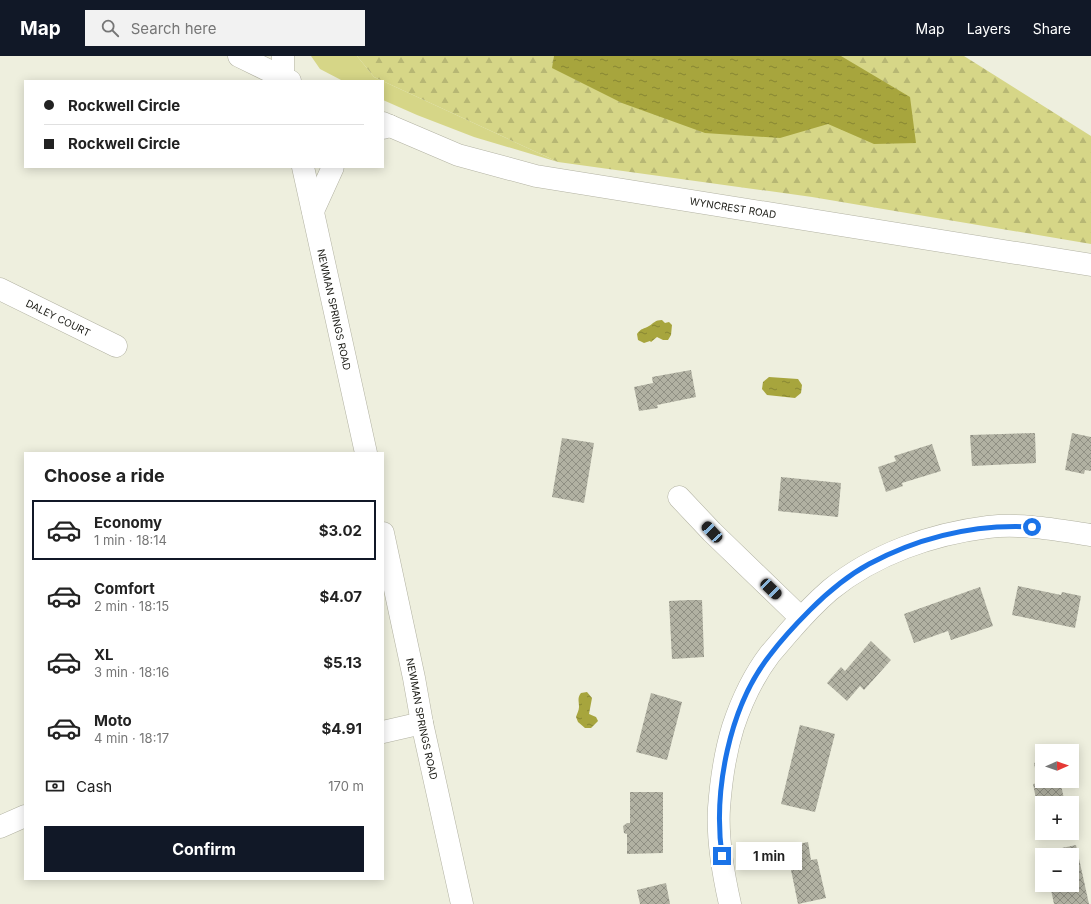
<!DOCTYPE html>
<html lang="en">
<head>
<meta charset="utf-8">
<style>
  body { margin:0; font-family:Inter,sans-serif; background:#f2f2f2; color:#222; height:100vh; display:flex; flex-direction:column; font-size:15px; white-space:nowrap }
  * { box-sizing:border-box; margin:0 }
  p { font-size:13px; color:#767676 }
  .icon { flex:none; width:22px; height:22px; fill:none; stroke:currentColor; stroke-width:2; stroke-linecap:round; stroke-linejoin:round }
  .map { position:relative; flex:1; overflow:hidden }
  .side { position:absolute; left:24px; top:396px; width:360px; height:428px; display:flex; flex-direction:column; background:#fff; border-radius:0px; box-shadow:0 2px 10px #0003 }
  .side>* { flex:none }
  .banner { position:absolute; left:24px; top:24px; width:360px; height:88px; border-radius:0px; box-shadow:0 2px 10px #0003; display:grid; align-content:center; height:88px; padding:0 20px; background:#fff }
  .needle { width:26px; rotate:88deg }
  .tools { position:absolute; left:1035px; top:688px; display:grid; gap:8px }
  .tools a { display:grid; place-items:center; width:44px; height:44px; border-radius:0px; background:#fff; box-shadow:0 2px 10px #0003; font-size:20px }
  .end { position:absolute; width:18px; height:18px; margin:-9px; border:5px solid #1a73e8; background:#fff; box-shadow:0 0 0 2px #fff }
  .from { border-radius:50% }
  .bubble { position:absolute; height:28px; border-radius:0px; background:#fff; box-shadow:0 2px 10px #0003; font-size:13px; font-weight:700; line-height:28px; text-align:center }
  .car { position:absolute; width:12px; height:24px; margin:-12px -6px; border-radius:5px; box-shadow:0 0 3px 1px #0007; background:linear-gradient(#222 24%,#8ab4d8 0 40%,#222 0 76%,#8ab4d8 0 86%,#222 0) }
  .banner b { display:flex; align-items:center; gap:14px; height:38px; font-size:15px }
  .banner b+b { border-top:1px solid #e0e0e0 }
  .banner i { width:10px; height:10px; background:#222 }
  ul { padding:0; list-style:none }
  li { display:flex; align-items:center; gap:12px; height:60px; margin:0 8px 6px; padding:0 12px; border:2px solid transparent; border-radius:0px }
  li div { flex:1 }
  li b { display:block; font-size:15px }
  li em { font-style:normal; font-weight:700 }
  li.active { border-color:#111827 }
  li>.icon { width:36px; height:36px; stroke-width:1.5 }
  h2 { padding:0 20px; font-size:18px; line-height:48px }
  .pay { display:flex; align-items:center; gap:10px; height:44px; padding:0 20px; font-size:15px }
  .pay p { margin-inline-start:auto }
  .cta { display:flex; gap:8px; margin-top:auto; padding:8px 20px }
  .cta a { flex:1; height:46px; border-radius:0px; background:#111827; color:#fff; font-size:16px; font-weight:700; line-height:46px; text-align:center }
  header { display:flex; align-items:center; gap:24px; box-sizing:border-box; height:56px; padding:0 20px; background:#111827; color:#fff }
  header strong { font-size:19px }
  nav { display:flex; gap:22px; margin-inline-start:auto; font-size:14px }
  .search { width:280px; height:36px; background:#f2f2f2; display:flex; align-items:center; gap:10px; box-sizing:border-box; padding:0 14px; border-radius:0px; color:#767676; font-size:15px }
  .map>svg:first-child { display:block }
  .grass { fill:#d6d687 }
  .forest { fill:url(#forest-firs) }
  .water { fill:url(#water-ripples) }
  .building { fill:url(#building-cross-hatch) }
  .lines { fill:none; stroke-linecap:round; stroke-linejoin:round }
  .minor-casing { stroke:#b2b2a2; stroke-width:23 }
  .major-casing { stroke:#b2b2a2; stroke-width:23 }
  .minor { stroke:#fff; stroke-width:22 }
  .major { stroke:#fff; stroke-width:22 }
  .route { stroke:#1a73e8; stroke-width:5 }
  .labels { text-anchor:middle; stroke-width:4; stroke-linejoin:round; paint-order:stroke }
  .street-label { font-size:10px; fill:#1a1a14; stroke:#fcfcec }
</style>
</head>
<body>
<header>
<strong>Map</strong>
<div class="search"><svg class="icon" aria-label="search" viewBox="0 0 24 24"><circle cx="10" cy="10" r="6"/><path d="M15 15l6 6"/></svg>Search here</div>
<nav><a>Map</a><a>Layers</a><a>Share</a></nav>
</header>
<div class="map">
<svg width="1091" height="848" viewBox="0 0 1091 848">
  <defs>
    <pattern id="forest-firs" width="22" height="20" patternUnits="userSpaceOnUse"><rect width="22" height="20" fill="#d6d687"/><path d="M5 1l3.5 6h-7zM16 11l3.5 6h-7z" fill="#b7b774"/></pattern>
    <pattern id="water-ripples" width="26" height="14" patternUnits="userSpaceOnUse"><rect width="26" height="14" fill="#a7a53d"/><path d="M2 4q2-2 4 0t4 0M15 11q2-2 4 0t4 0" fill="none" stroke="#878632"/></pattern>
    <pattern id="building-cross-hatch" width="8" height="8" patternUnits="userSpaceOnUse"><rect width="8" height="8" fill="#b1b1a2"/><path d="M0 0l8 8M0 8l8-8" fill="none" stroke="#8f8f83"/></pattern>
  </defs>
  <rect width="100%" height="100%" fill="#eeefde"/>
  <polygon class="grass" points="311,0 357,0 374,21 558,106 474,81 417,59 383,44 383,25 343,25 320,13"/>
  <polygon class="forest" points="357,0 964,0 1091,80 1091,188 812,141 558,106 374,21"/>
  <g class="water">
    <polygon points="554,0 841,0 910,41 916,87 874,88 828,68 780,82 705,77 622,47 552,12"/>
    <path d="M662,264L665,267L669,266L672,269L671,279L668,284H663L657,281L651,286L650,285L644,287L638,284L637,278C641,272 644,273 649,270C654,267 655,264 662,264Z"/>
    <polygon points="769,321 798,323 802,329 801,337 795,342 767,339 762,333 763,326"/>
    <path d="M587,636L592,642L589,658L596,661L598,665L591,672H585L578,666L576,661C577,658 579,654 579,651C579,645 577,642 581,637Z"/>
  </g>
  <g class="building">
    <polygon points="691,314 696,341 657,349 658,352 639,355 634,331 653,327 652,321"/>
    <polygon points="1035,377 1036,407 972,410 970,379"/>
    <polygon points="1072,377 1091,381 1091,415 1085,414 1084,418 1065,414"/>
    <polygon points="562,382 594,387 584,447 552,441"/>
    <polygon points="932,388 941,415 902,427 903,430 886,436 878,411 896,405 894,400"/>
    <polygon points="781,421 841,427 838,461 778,455"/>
    <polygon points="1018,530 1061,539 1062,536 1081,540 1075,572 1012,559"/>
    <polygon points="980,531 993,570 951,584 948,575 914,587 904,558"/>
    <polygon points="690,544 702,544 704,601 672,603 669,545"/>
    <polygon points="871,585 891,604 864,634 860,630 847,645 827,627 841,611 845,615"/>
    <polygon points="651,637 682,646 667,704 636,696"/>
    <polygon points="800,669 835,678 815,756 781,748"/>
    <polygon points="1042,705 1042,725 1060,725 1065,747 1042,747 1041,768 1033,728 1038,727 1034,707"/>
    <polygon points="630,736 663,736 663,797 627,798 627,778 624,777 623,770 627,767 630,767"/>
    <polygon points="808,786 811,804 817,803 826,842 798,848 790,809 786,810 782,792"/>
    <polygon points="1076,789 1089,848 1054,848 1050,829 1072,829 1072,799 1044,799 1043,796"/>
    <polygon points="666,827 670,848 640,848 637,834"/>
  </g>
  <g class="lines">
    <g class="minor-casing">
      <g id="minor">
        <polyline points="239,0 290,25"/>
        <path id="s1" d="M383,67L458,99L536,120L1091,209"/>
        <path id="s2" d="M0,233L116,290"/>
        <polyline points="679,441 712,476 801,562"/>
        <polyline points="383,676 422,667"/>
        <polyline points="0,771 25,760"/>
        <path d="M730,848C723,817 717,784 719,752C721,725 725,697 733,671C741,647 754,619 770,598C776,591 782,584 788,577C801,562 815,547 830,534C874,498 932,478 988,471C1023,467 1057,474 1091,479"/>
      </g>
    </g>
    <g class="major-casing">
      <g id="major">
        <polyline points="283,25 283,0"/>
        <polyline points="383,72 390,70"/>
        <path id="s3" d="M303,111L366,397"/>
        <polyline points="313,155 333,111"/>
        <path id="s4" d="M383,477L414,622L422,667L462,848"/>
      </g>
    </g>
    <use href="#minor" class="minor"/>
    <use href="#major" class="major"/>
  </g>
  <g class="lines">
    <path class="route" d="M722,800C713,735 729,651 770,599C782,583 796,568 810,554C828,536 847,520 869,508C920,481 975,468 1032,471"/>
  </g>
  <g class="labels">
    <g class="street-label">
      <text dy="4" stroke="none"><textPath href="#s1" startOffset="362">WYNCREST ROAD</textPath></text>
      <text dy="4" stroke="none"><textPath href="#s3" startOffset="146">NEWMAN SPRINGS ROAD</textPath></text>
      <text dy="4" stroke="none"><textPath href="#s2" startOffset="65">DALEY COURT</textPath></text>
      <text dy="4" stroke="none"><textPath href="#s4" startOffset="190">NEWMAN SPRINGS ROAD</textPath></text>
    </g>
  </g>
</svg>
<div class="tools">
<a><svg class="needle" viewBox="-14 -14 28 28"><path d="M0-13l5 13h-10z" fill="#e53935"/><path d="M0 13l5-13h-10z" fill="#767676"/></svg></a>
<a>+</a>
<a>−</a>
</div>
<i class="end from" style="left:1032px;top:471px"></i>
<i class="end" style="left:722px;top:800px"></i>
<div class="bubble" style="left:736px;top:786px;width:66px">1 min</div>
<i class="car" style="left:712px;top:476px;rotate:317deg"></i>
<i class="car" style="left:771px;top:533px;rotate:134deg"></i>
<div class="banner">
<b><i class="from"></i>Rockwell Circle</b>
<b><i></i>Rockwell Circle</b>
</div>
<section class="side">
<h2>Choose a ride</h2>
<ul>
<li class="active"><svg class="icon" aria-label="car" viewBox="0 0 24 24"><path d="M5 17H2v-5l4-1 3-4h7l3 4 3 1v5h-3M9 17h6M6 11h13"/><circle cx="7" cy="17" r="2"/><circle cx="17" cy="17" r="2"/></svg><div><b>Economy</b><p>1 min · 18:14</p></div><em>$3.02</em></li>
<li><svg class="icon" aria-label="car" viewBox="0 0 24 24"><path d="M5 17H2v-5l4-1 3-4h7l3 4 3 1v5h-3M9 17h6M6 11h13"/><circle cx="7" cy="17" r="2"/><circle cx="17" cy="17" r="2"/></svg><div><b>Comfort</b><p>2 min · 18:15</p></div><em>$4.07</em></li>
<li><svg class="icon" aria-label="car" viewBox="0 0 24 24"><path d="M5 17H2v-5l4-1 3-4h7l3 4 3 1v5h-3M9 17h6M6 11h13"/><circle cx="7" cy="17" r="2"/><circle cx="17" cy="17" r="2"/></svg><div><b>XL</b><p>3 min · 18:16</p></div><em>$5.13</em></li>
<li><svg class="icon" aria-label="car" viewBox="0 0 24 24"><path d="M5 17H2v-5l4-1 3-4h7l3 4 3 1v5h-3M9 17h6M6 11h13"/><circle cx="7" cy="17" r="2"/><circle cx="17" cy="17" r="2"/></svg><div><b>Moto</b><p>4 min · 18:17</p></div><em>$4.91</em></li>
</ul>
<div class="pay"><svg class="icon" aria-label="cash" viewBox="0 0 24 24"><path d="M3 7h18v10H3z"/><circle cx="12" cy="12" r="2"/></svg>Cash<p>170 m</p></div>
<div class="cta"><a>Confirm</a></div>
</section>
</div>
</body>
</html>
